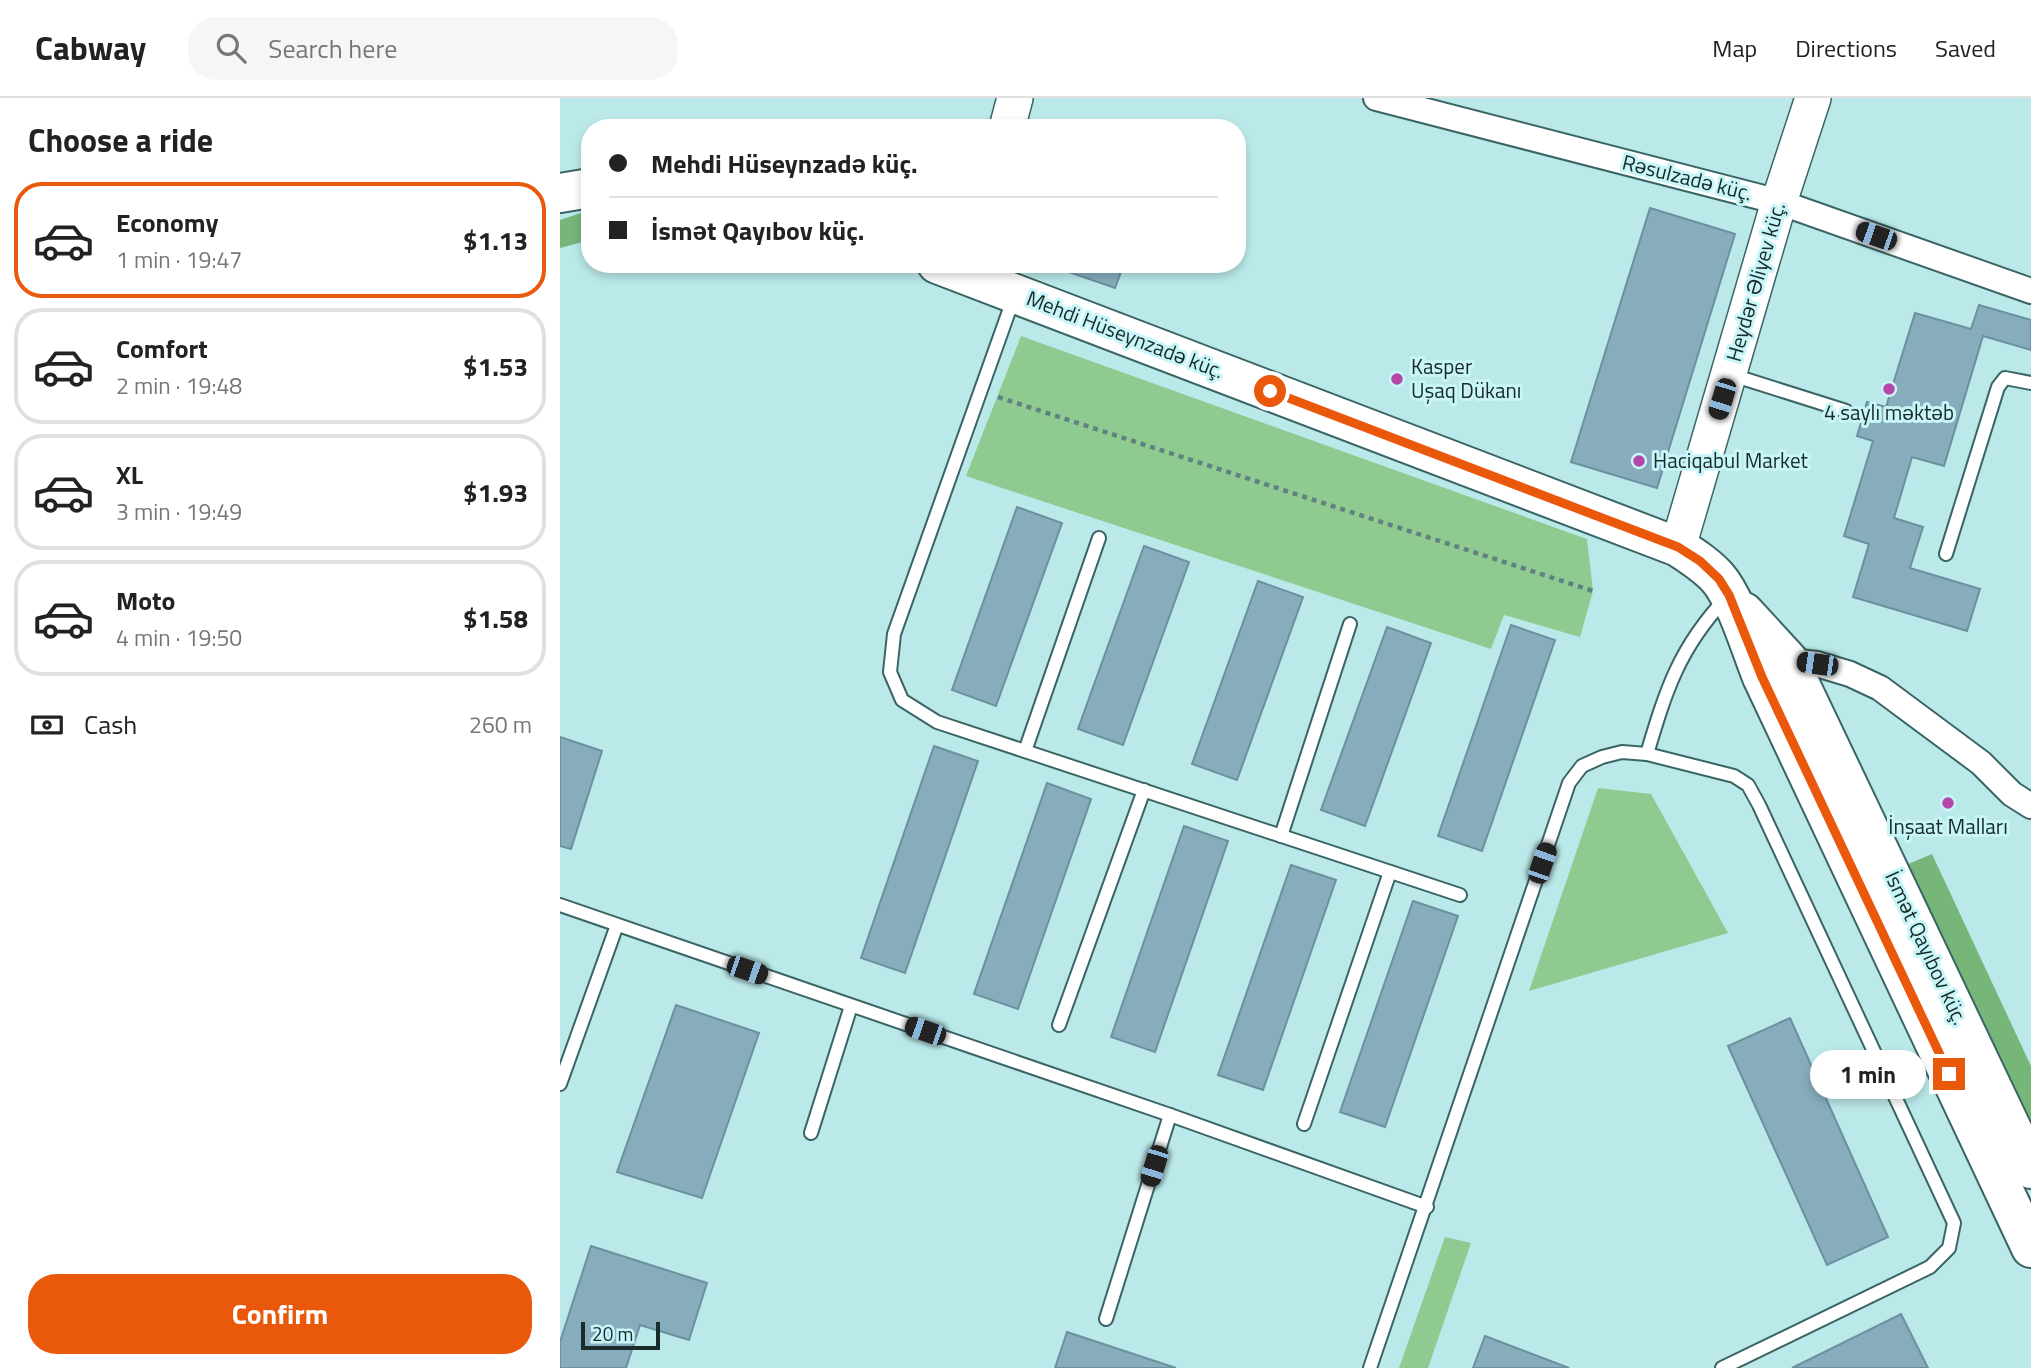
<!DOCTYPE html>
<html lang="en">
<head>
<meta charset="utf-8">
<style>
  body { margin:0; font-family:"Titillium Web",sans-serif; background:#f6f6f6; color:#222; height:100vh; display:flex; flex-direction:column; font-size:26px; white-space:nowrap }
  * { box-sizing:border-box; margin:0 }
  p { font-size:23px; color:#767676 }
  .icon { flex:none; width:38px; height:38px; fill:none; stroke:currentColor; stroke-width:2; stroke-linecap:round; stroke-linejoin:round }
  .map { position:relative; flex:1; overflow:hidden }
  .details { display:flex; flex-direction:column; background:#fff; width:560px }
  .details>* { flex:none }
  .hud { position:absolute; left:21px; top:21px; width:665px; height:154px; border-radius:28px; box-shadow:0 4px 10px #0003; display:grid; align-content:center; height:154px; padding:0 28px; background:#fff }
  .scale { position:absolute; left:21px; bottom:18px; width:79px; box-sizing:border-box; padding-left:7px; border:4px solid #192b2b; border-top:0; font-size:19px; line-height:24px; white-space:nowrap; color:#192b2b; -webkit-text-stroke:5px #c8f6f8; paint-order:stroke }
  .end { position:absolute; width:32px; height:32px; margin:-16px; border:9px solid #ea580c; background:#fff; box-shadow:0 0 0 4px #fff }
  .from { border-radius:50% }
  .bubble { position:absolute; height:49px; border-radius:24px; background:#fff; box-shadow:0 4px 10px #0003; font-size:23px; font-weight:700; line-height:49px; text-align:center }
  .car { position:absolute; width:21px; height:42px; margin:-21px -10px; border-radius:9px; box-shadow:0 0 5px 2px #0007; background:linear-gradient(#222 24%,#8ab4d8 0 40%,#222 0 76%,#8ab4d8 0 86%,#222 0) }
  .hud b { display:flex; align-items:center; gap:24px; height:66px; font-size:26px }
  .hud b+b { border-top:2px solid #e0e0e0 }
  .hud i { width:18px; height:18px; background:#222 }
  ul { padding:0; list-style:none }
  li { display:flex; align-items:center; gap:21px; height:116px; margin:0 14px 10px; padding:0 14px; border:4px solid #e0e0e0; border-radius:28px }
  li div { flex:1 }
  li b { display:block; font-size:26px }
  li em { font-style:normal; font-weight:700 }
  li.on { border-color:#ea580c }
  li>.icon { width:63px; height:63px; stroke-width:1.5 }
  h2 { padding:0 28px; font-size:32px; line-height:84px }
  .pay { display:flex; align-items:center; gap:18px; height:77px; padding:0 28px; font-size:26px }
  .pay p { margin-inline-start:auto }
  .button { display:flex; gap:14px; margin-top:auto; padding:14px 28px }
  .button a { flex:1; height:80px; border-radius:28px; background:#ea580c; color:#fff; font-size:28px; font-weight:700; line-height:80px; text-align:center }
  header { display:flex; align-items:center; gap:42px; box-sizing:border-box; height:98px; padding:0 35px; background:#fff; border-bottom:2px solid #e0e0e0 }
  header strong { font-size:33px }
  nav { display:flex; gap:38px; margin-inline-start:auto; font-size:24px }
  .search { width:490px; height:63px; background:#f6f6f6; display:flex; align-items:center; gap:18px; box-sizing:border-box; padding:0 24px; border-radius:28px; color:#767676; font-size:26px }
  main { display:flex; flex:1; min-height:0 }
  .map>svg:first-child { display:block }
  .green { fill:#8fcb90 }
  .forest { fill:#76b779 }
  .building { fill:#87adbd; stroke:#6b909f; stroke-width:2 }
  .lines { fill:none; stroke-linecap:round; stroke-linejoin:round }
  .lane-casing { stroke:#3a6566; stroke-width:16 }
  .street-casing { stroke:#3a6566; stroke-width:28 }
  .secondary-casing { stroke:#3a6566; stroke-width:38 }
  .primary-casing { stroke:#3a6566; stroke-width:42 }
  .path { stroke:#628181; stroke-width:4.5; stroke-dasharray:5 5; stroke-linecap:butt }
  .lane { stroke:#fff; stroke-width:12 }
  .street { stroke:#fff; stroke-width:24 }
  .secondary { stroke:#fff; stroke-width:35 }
  .primary { stroke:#fff; stroke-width:38 }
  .route { stroke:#ea580c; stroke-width:9 }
  .poi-dot { fill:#b447a7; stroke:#c8f6f8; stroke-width:2.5 }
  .labels { text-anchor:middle; stroke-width:6; stroke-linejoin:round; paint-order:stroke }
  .street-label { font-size:21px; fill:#192b2b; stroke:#c8f6f8 }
  .poi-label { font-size:21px; fill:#192b2b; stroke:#c8f6f8; text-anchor:start }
</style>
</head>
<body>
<header>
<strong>Cabway</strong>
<div class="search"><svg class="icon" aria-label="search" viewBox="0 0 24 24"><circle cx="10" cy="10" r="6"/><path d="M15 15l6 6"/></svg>Search here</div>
<nav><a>Map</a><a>Directions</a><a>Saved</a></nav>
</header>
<main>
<section class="details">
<h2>Choose a ride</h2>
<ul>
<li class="on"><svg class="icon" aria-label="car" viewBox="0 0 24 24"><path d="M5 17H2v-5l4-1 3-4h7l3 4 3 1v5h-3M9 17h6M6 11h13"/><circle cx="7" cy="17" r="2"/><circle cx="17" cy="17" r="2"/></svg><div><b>Economy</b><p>1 min · 19:47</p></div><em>$1.13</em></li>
<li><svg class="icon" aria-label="car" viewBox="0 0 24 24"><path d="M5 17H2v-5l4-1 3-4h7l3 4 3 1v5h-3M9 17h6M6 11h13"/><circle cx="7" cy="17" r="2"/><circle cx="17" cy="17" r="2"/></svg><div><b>Comfort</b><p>2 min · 19:48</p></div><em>$1.53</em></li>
<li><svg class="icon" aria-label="car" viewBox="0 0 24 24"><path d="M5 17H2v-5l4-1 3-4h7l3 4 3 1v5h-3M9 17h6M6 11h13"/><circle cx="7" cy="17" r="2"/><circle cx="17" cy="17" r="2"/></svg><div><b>XL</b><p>3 min · 19:49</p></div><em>$1.93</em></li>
<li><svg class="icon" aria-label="car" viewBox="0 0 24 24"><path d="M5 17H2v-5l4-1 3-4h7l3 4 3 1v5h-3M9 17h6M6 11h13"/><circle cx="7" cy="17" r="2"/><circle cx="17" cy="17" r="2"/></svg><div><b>Moto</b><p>4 min · 19:50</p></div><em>$1.58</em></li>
</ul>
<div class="pay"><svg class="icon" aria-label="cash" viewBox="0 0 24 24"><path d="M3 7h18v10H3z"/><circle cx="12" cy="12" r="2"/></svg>Cash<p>260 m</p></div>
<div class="button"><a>Confirm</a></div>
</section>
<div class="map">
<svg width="1471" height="1270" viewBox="0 0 1471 1270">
  <rect width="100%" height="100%" fill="#bbe9ea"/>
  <g class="green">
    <polygon points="461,238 1027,441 1033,493 1020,539 944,517 931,551 406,378"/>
    <polygon points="1038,690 1091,696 1168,835 969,893"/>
    <polygon points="885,1139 911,1145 868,1270 839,1270"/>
  </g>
  <g class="forest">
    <polygon points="30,112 30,142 0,150 0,122"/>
    <polygon points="1372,756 1471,968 1471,1033 1346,767"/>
  </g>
  <g class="building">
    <polygon points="1090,110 1175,136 1097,390 1011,364"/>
    <polygon points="505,166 564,166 555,190 503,172"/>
    <polygon points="1419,207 1471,222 1471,252 1423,238 1384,368 1352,359 1334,420 1363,429 1350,470 1420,491 1407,533 1293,499 1309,446 1284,438 1313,343 1297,338 1307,304 1326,309 1355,215 1411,231"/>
    <polygon points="457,409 502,425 436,608 392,592"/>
    <polygon points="584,448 629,464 563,647 518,631"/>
    <polygon points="698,483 743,499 677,682 632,666"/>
    <polygon points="951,527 995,542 922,753 878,738"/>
    <polygon points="827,529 871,545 805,728 761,712"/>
    <polygon points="0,639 42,653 11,751 0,748"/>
    <polygon points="374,648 418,663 345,875 301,860"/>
    <polygon points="487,685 531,701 458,911 414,896"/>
    <polygon points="624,728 668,743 595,954 551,939"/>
    <polygon points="731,767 776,782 703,992 658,977"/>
    <polygon points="853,803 898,818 825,1029 780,1014"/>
    <polygon points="116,907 199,935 142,1100 57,1074"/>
    <polygon points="1230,920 1328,1139 1267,1167 1168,948"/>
    <polygon points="31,1148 147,1185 129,1242 80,1227 66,1270 0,1270 0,1244"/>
    <polygon points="1341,1216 1368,1270 1232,1270"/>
    <polygon points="507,1234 616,1270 495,1270"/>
    <polygon points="925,1238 1009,1270 913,1270"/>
  </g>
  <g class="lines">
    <g class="lane-casing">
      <g id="lane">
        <polyline points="454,199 334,536 330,574 342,602 377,624 900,797"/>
        <polyline points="1169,276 1286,313"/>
        <polyline points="1386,456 1438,289 1445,280 1471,285"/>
        <polyline points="465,653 539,440"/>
        <path d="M1087,656C1106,592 1119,550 1166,500"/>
        <polyline points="721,738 790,526"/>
        <polyline points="0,807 610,1017 867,1109"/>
        <polyline points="499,927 584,692"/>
        <polyline points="0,986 57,827"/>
        <polyline points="744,1026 830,774"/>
        <polyline points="251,1035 291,908"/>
        <polyline points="546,1221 610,1017"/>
        <polyline points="810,1270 1009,685 1022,668 1042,659 1062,654 1087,656 1174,678 1188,687 1199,707 1394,1125 1389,1150 1370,1169 1162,1270"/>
      </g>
    </g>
    <g class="street-casing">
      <g id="street">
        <polyline points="816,0 1219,104 1471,193"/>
        <polyline points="1229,563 1257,566 1290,576 1320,590 1421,665 1452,696 1471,708"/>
      </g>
    </g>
    <g class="secondary-casing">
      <g id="secondary">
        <polyline points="447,30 455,0"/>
        <polyline points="1118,449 1219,104 1253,0"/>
      </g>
    </g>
    <g class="primary-casing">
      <g id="primary">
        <polyline points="0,95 30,90"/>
        <path d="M377,166L1118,449C1132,458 1146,467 1157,479C1176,500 1191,552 1202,579L1471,1150"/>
        <polyline points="1184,514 1229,563 1471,1071"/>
      </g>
    </g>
    <polyline class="path" points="438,299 1033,493"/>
    <use href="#lane" class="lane"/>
    <use href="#street" class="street"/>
    <use href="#secondary" class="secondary"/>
    <use href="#primary" class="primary"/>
  </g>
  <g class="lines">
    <polyline class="route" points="710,293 1118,449 1140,463 1159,481 1169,497 1202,579 1389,976"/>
  </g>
  <g class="poi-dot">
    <circle cx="837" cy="281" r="7"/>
    <circle cx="1329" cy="291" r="7"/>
    <circle cx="1079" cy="363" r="7"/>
    <circle cx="1388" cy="705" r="7"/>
  </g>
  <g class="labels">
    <g class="street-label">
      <text transform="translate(1127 80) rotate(14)" y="7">Rəsulzadə küç.</text>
      <text transform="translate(1196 184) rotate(-74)" y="7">Heydər Əliyev küç.</text>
      <text transform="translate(565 237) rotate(21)" y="7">Mehdi Hüseynzadə küç.</text>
      <text transform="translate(1366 850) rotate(65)" y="7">İsmət Qayıbov küç.</text>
    </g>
    <g class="poi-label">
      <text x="851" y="276">Kasper<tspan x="851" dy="24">Uşaq Dükanı</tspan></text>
      <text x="1329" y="322" text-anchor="middle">4 saylı məktəb</text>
      <text x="1093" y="370">Haciqabul Market</text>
      <text x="1388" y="736" text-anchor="middle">İnşaat Malları</text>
    </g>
  </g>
</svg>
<div class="scale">20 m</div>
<i class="end from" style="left:710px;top:293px"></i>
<i class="end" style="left:1389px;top:976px"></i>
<div class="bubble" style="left:1250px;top:952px;width:116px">1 min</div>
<i class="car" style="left:1316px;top:138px;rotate:289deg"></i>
<i class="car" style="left:1162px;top:301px;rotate:197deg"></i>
<i class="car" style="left:1257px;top:566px;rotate:278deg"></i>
<i class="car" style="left:982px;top:765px;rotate:19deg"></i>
<i class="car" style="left:187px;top:872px;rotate:109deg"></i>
<i class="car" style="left:365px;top:933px;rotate:289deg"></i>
<i class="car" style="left:594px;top:1068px;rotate:197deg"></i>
<div class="hud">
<b><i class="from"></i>Mehdi Hüseynzadə küç.</b>
<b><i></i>İsmət Qayıbov küç.</b>
</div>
</div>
</main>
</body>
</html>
